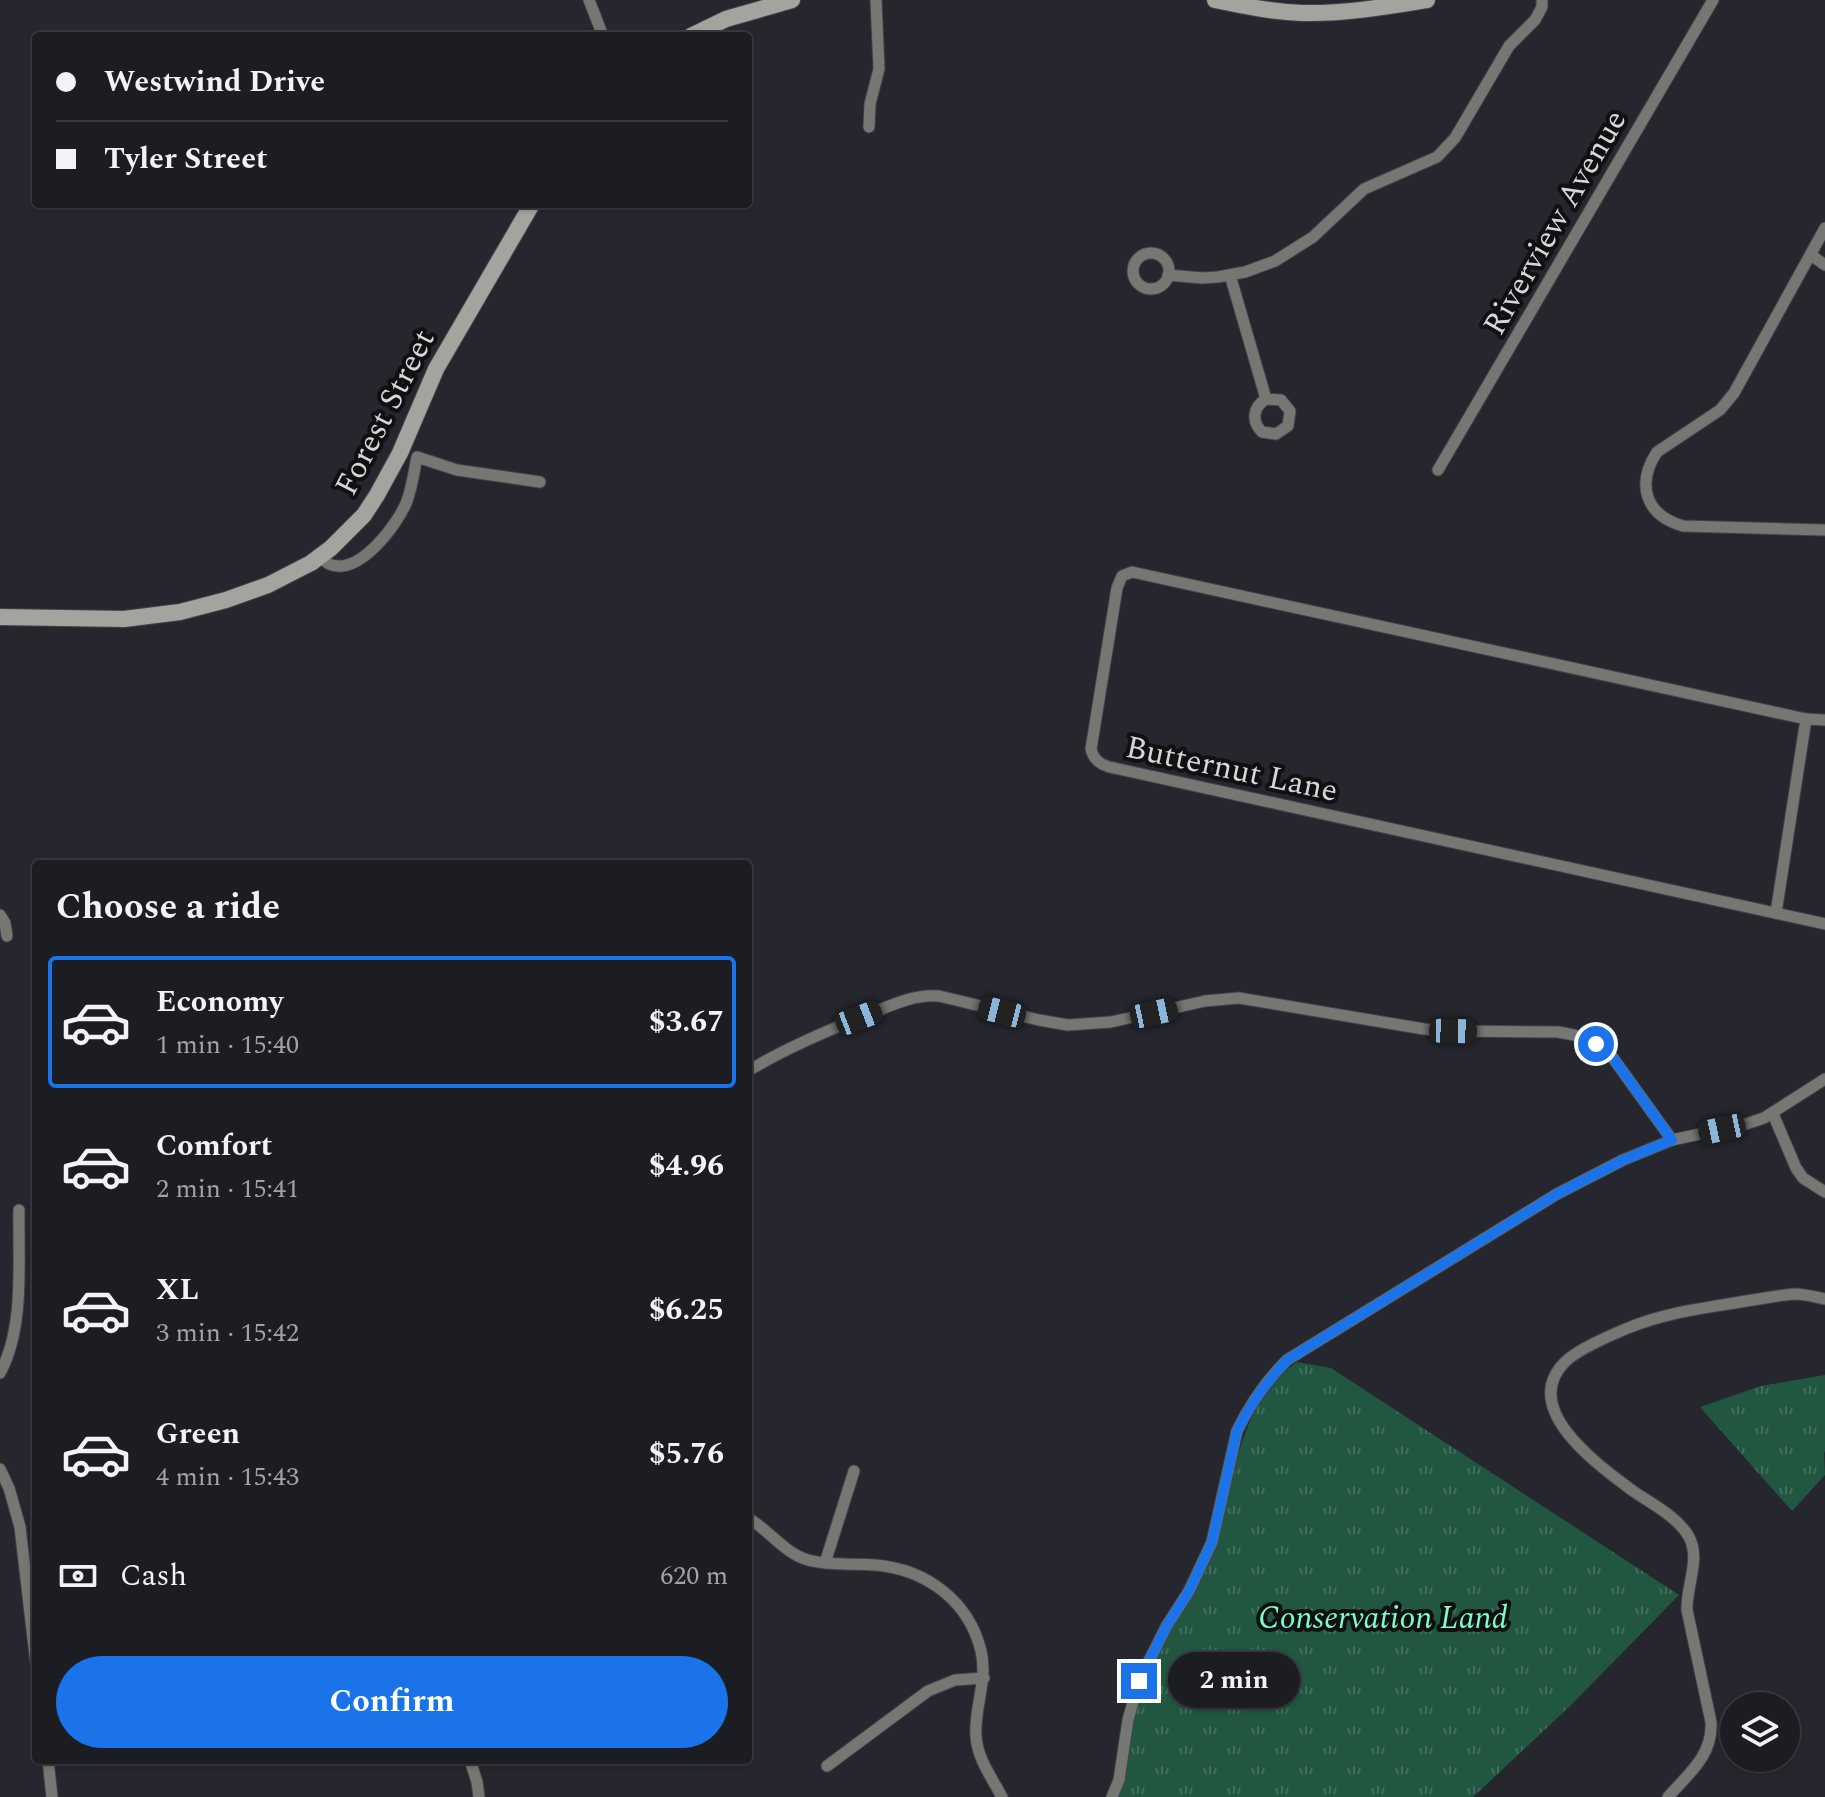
<!DOCTYPE html>
<html lang="en">
<head>
<meta charset="utf-8">
<style>
  body { margin:0; font-family:Spectral,serif; background:#25262a; color:#f1f3f6; height:100vh; display:flex; flex-direction:column; font-size:30px; white-space:nowrap }
  * { box-sizing:border-box; margin:0 }
  p { font-size:26px; color:#a0a2a5 }
  .icon { flex:none; width:44px; height:44px; fill:none; stroke:currentColor; stroke-width:2; stroke-linecap:round; stroke-linejoin:round }
  .map { position:relative; flex:1; overflow:hidden }
  .drawer { position:absolute; left:32px; top:860px; width:720px; height:904px; display:flex; flex-direction:column; background:#1c1d22; border-radius:8px; box-shadow:0 2px 6px #0004,0 0 0 2px #3a3b40 }
  .drawer>* { flex:none }
  .hud { position:absolute; left:32px; top:32px; width:720px; height:176px; border-radius:8px; box-shadow:0 2px 6px #0004,0 0 0 2px #3a3b40; display:grid; align-content:center; height:176px; padding:0 24px; background:#1c1d22 }
  .controls { position:absolute; left:1720px; top:1692px; display:grid; gap:16px }
  .controls a { display:grid; place-items:center; width:80px; height:80px; border-radius:50%; background:#1c1d22; box-shadow:0 2px 6px #0004,0 0 0 2px #3a3b40; font-size:40px }
  .end { position:absolute; width:36px; height:36px; margin:-18px; border:10px solid #1a73e8; background:#fff; box-shadow:0 0 0 4px #fff }
  .from { border-radius:50% }
  .bubble { position:absolute; height:56px; border-radius:28px; background:#1c1d22; box-shadow:0 2px 6px #0004,0 0 0 2px #3a3b40; font-size:26px; font-weight:700; line-height:56px; text-align:center }
  .car { position:absolute; width:24px; height:48px; margin:-24px -12px; border-radius:10px; box-shadow:0 0 6px 2px #0007; background:linear-gradient(#222 24%,#8ab4d8 0 40%,#222 0 76%,#8ab4d8 0 86%,#222 0) }
  .hud b { display:flex; align-items:center; gap:28px; height:76px; font-size:30px }
  .hud b+b { border-top:2px solid #3a3b40 }
  .hud i { width:20px; height:20px; background:#f1f3f6 }
  ul { padding:0; list-style:none }
  li { display:flex; align-items:center; gap:24px; height:132px; margin:0 16px 12px; padding:0 8px; border:4px solid transparent; border-radius:8px }
  li div { flex:1 }
  li b { display:block; font-size:30px }
  li em { font-style:normal; font-weight:700 }
  li.selected { border-color:#1a73e8 }
  li>.icon { width:72px; height:72px; stroke-width:1.5 }
  h2 { padding:0 24px; font-size:36px; line-height:96px }
  .pay { display:flex; align-items:center; gap:20px; height:88px; padding:0 24px; font-size:30px }
  .pay p { margin-inline-start:auto }
  .cta { display:flex; gap:16px; margin-top:auto; padding:16px 24px }
  .cta a { flex:1; height:92px; border-radius:48px; background:#1a73e8; color:#fff; font-size:32px; font-weight:700; line-height:92px; text-align:center }
  .map>svg:first-child { display:block }
  .park { fill:url(#park-tufts) }
  .lines { fill:none; stroke-linecap:round; stroke-linejoin:round }
  .street-casing { stroke:#42434a; stroke-width:13 }
  .secondary-casing { stroke:#42434a; stroke-width:18 }
  .street { stroke:#757773; stroke-width:11 }
  .secondary { stroke:#a2a49e; stroke-width:16 }
  .route { stroke:#1a73e8; stroke-width:10 }
  .labels { text-anchor:middle; stroke-width:8; stroke-linejoin:round; paint-order:stroke }
  .street-label { font-size:32px; fill:#d5d6da; stroke:#101013 }
  .park-label { font-size:32px; font-style:italic; fill:#79fdc9; stroke:#101013 }
</style>
</head>
<body>
<div class="map">
<svg width="1825" height="1797" viewBox="0 0 1825 1797">
  <defs>
    <pattern id="park-tufts" width="24" height="20" patternUnits="userSpaceOnUse" patternTransform="scale(2)"><rect width="24" height="20" fill="#215641"/><path d="M3 7l-1-3M5 7V3M7 7l1-3M15 17l-1-3M17 17v-4M19 17l1-3" fill="none" stroke="#406e5c"/></pattern>
  </defs>
  <rect width="100%" height="100%" fill="#26272e"/>
  <g class="park">
    <path d="M1297,1362L1331,1368L1679,1595L1570,1706L1473,1797H1118C1128,1747 1136,1696 1159,1650C1174,1618 1197,1592 1210,1559C1239,1489 1229,1412 1297,1362Z"/>
    <polygon points="1825,1375 1825,1451 1824,1453 1825,1475 1792,1511 1700,1407 1761,1386"/>
  </g>
  <g class="lines">
    <g class="street-casing">
      <g id="street">
        <polyline points="589,0 603,36"/>
        <polyline points="869,127 870,104 879,69 876,0"/>
        <path d="M1825,228L1734,393L1720,410L1657,452C1636,484 1645,515 1683,526L1825,530"/>
        <circle cx="1151" cy="271" r="18"/>
        <polyline points="1811,255 1825,265"/>
        <polyline points="1168,275 1202,278 1218,277 1245,272 1275,261 1313,237 1364,189 1437,157 1455,138 1509,46 1535,20 1542,7 1542,0"/>
        <path d="M1230,275L1266,399C1253,407 1251,421 1262,432L1276,434L1288,426L1290,411L1281,400L1266,399"/>
        <polyline points="1438,470 1713,0"/>
        <path d="M319,557C320,557 328,564 329,564C359,577 398,524 407,501C412,487 414,472 417,457L457,470L540,482"/>
        <path d="M1825,720L1806,719L1132,572L1122,576L1117,588L1091,749C1094,761 1102,766 1114,768L1825,924"/>
        <polyline points="1776,913 1806,719"/>
        <polyline points="0,915 5,923 7,936"/>
        <path d="M748,1071C786,1048 826,1031 867,1015C890,1006 913,994 939,996L1039,1020L1068,1025L1111,1022L1205,1001L1239,998L1424,1029L1453,1031L1558,1032L1574,1035L1589,1040L1602,1047L1613,1058L1672,1140"/>
        <polyline points="1773,1114 1796,1168 1803,1178 1825,1192"/>
        <path d="M0,1373C25,1327 18,1262 19,1210"/>
        <polyline points="0,1469 9,1488 20,1527 36,1664"/>
        <path d="M748,1518C769,1530 784,1553 808,1560C829,1566 853,1563 875,1565C926,1569 969,1601 981,1651C988,1681 974,1707 976,1736C977,1758 992,1778 1002,1797"/>
        <polyline points="825,1563 854,1471"/>
        <polyline points="48,1760 52,1797"/>
        <polyline points="470,1760 477,1782 479,1797"/>
        <polyline points="827,1766 928,1691 955,1680 984,1678"/>
        <path d="M1112,1797L1119,1780L1128,1720L1139,1681L1166,1627L1189,1591L1212,1542L1237,1431C1250,1404 1266,1381 1287,1360L1557,1194L1623,1160L1672,1140L1746,1124L1764,1118L1825,1079"/>
        <path d="M1668,1797C1688,1774 1713,1756 1711,1722L1687,1610C1686,1586 1701,1559 1689,1537C1678,1517 1652,1504 1633,1491C1601,1467 1519,1410 1564,1363C1575,1351 1611,1335 1628,1328C1666,1312 1706,1308 1746,1301C1762,1299 1779,1295 1795,1294C1805,1294 1815,1297 1825,1299"/>
      </g>
    </g>
    <g class="secondary-casing">
      <g id="secondary">
        <path d="M1215,0C1244,6 1273,12 1302,13C1344,14 1385,7 1427,0"/>
        <polyline points="691,36 726,19 792,0"/>
        <polyline points="0,617 124,619 180,612 226,600 268,585 311,563 331,548 364,515 377,495 400,453 436,369 532,204"/>
      </g>
    </g>
    <use href="#street" class="street"/>
    <use href="#secondary" class="secondary"/>
  </g>
  <g class="lines">
    <path class="route" d="M1139,1681L1166,1627L1189,1591L1212,1542L1237,1431C1250,1404 1267,1381 1287,1360L1557,1194L1623,1160L1672,1140L1613,1058L1596,1044"/>
  </g>
  <g class="labels">
    <g class="street-label">
      <text transform="translate(1554 222) rotate(-60)" y="11">Riverview Avenue</text>
      <text transform="translate(384 412) rotate(-63)" y="11">Forest Street</text>
      <text transform="translate(1232 768) rotate(12)" y="11">Butternut Lane</text>
    </g>
    <g class="park-label">
      <text x="1383" y="1628">Conservation Land</text>
    </g>
  </g>
</svg>
<div class="controls">
<a><svg class="icon" aria-label="layers" viewBox="0 0 24 24"><path d="M12 4l9 5-9 5-9-5zM3 14l9 5 9-5"/></svg></a>
</div>
<i class="end from" style="left:1596px;top:1044px"></i>
<i class="end" style="left:1139px;top:1681px"></i>
<div class="bubble" style="left:1168px;top:1652px;width:132px">2 min</div>
<i class="car" style="left:1002px;top:1012px;rotate:284deg"></i>
<i class="car" style="left:1154px;top:1013px;rotate:78deg"></i>
<i class="car" style="left:859px;top:1018px;rotate:69deg"></i>
<i class="car" style="left:1453px;top:1031px;rotate:91deg"></i>
<i class="car" style="left:1722px;top:1129px;rotate:258deg"></i>
<div class="hud">
<b><i class="from"></i>Westwind Drive</b>
<b><i></i>Tyler Street</b>
</div>
<section class="drawer">
<h2>Choose a ride</h2>
<ul>
<li class="selected"><svg class="icon" aria-label="car" viewBox="0 0 24 24"><path d="M5 17H2v-5l4-1 3-4h7l3 4 3 1v5h-3M9 17h6M6 11h13"/><circle cx="7" cy="17" r="2"/><circle cx="17" cy="17" r="2"/></svg><div><b>Economy</b><p>1 min · 15:40</p></div><em>$3.67</em></li>
<li><svg class="icon" aria-label="car" viewBox="0 0 24 24"><path d="M5 17H2v-5l4-1 3-4h7l3 4 3 1v5h-3M9 17h6M6 11h13"/><circle cx="7" cy="17" r="2"/><circle cx="17" cy="17" r="2"/></svg><div><b>Comfort</b><p>2 min · 15:41</p></div><em>$4.96</em></li>
<li><svg class="icon" aria-label="car" viewBox="0 0 24 24"><path d="M5 17H2v-5l4-1 3-4h7l3 4 3 1v5h-3M9 17h6M6 11h13"/><circle cx="7" cy="17" r="2"/><circle cx="17" cy="17" r="2"/></svg><div><b>XL</b><p>3 min · 15:42</p></div><em>$6.25</em></li>
<li><svg class="icon" aria-label="car" viewBox="0 0 24 24"><path d="M5 17H2v-5l4-1 3-4h7l3 4 3 1v5h-3M9 17h6M6 11h13"/><circle cx="7" cy="17" r="2"/><circle cx="17" cy="17" r="2"/></svg><div><b>Green</b><p>4 min · 15:43</p></div><em>$5.76</em></li>
</ul>
<div class="pay"><svg class="icon" aria-label="cash" viewBox="0 0 24 24"><path d="M3 7h18v10H3z"/><circle cx="12" cy="12" r="2"/></svg>Cash<p>620 m</p></div>
<div class="cta"><a>Confirm</a></div>
</section>
</div>
</body>
</html>
